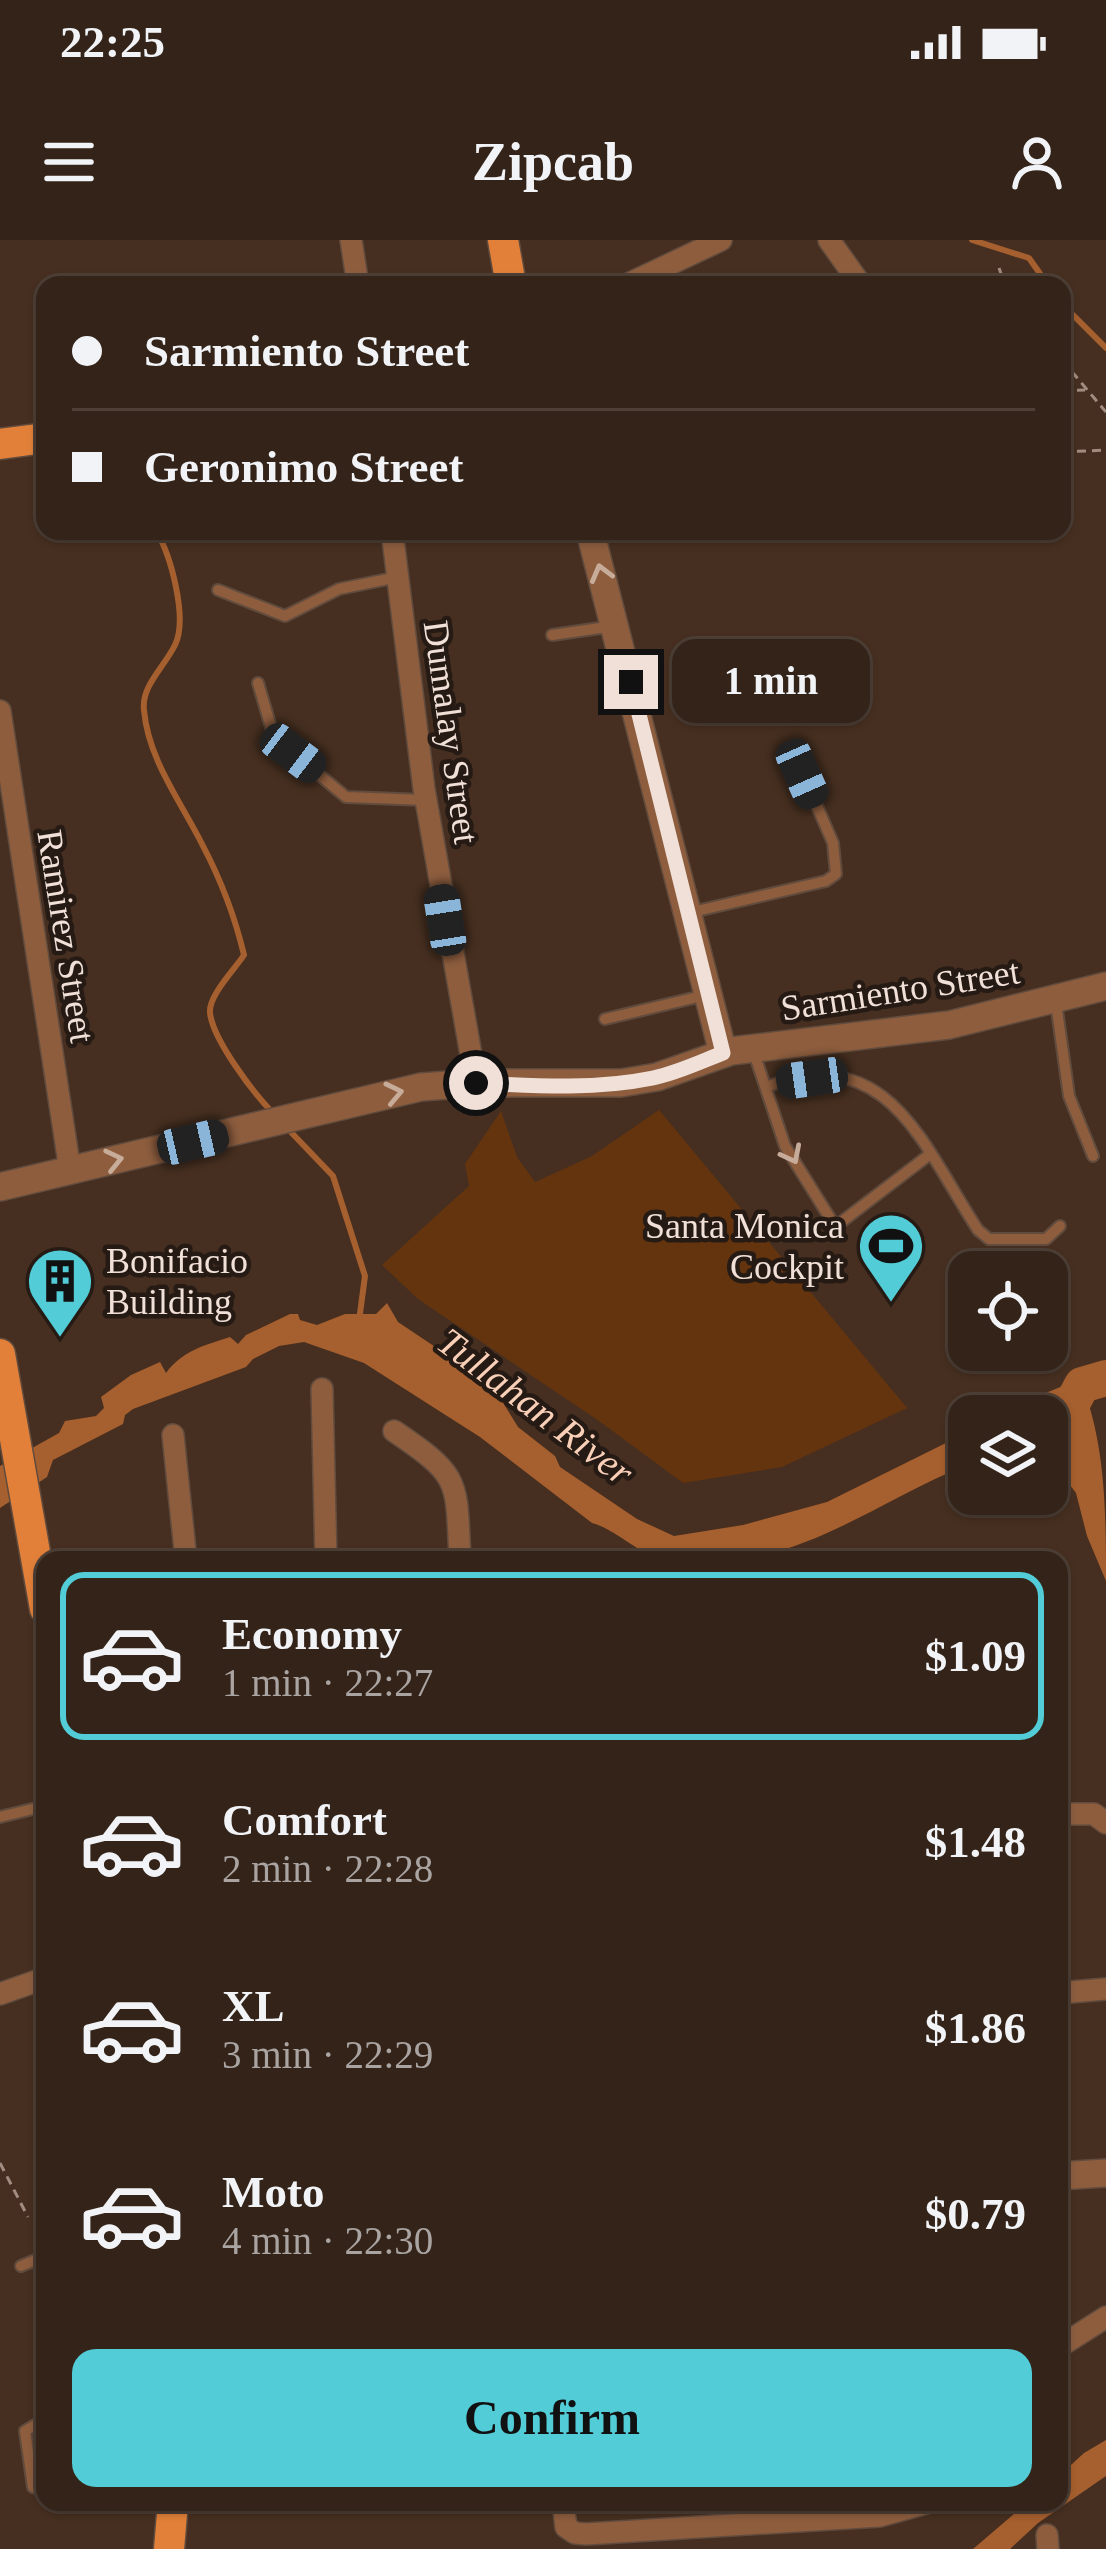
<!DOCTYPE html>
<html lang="en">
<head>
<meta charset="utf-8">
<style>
  body { margin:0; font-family:"Times New Roman",serif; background:#3f2f25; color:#f1f3f6; height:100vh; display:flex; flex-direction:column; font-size:45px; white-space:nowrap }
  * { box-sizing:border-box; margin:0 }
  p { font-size:39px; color:#a9a4a2 }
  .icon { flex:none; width:66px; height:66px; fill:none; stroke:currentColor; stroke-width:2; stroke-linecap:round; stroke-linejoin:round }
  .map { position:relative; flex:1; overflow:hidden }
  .drawer { position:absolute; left:36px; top:1311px; width:1032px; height:960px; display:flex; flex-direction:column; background:#342318; border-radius:24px; box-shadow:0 3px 9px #0004,0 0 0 3px #4e4037 }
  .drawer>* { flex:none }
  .top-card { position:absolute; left:36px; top:36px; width:1035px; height:264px; border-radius:24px; box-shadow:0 3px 9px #0004,0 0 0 3px #4e4037; display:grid; align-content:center; height:264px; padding:0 36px; background:#342318 }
  .buttons { position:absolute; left:948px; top:1011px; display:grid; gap:24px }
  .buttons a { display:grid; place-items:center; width:120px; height:120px; border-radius:24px; background:#342318; box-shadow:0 3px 9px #0004,0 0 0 3px #4e4037; font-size:60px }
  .end { position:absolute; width:54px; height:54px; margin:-27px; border:15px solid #f0e0d7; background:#111; box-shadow:0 0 0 6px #111 }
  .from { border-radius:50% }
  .bubble { position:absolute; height:84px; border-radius:24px; background:#342318; box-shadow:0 3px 9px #0004,0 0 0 3px #4e4037; font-size:39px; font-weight:700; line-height:84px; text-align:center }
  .car { position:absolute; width:36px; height:72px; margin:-36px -18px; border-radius:15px; box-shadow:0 0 9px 3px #0007; background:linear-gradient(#222 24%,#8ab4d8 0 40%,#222 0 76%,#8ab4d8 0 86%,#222 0) }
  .top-card b { display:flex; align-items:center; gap:42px; height:114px; font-size:45px }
  .top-card b+b { border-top:3px solid #4e4037 }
  .top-card i { width:30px; height:30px; background:#f1f3f6 }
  ul { padding:21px 0 0; list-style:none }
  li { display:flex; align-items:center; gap:36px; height:168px; margin:0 24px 18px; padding:0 12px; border:6px solid transparent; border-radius:24px }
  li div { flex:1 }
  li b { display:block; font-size:45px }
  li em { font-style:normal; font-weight:700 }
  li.on { border-color:#52ccd6 }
  li>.icon { width:108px; height:108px; stroke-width:1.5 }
  .primary-button { display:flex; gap:24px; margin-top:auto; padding:24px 36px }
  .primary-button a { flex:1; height:138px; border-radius:24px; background:#52ccd6; color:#111; font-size:48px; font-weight:700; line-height:138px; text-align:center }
  .status { display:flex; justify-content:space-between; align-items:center; height:84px; padding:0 60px; background:#342318; direction:ltr }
  .status svg { height:33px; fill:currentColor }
  header { display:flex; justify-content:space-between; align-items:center; height:156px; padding:0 36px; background:#342318; font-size:54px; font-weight:700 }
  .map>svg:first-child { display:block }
  .green { fill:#64340f }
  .water { fill:#a65f2e }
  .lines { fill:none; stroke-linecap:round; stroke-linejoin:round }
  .stream { stroke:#a65f2e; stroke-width:6 }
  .river { stroke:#a65f2e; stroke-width:36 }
  .service-casing { stroke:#614b3d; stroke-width:14 }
  .minor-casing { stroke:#614b3d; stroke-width:24 }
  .tertiary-casing { stroke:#614b3d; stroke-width:30 }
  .primary-casing { stroke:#614b3d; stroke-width:33 }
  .path { stroke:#a08c81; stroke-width:3; stroke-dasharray:9 6; stroke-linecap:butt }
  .service { stroke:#8d5d3e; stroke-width:10 }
  .minor { stroke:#8d5d3e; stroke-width:21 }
  .tertiary { stroke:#8d5d3e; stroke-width:27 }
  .primary { stroke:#e2803a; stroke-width:30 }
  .oneway { stroke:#c8ac9a }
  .route { stroke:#f0e0d7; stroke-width:15 }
  .labels { text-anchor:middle; stroke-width:9; stroke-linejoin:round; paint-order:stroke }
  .street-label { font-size:36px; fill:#f0e0d7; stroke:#251a14 }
  .poi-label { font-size:36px; fill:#f0e0d7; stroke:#251a14; text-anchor:end }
  .water-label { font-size:39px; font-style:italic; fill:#f9d0b7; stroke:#251a14 }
</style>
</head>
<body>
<div class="status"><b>22:25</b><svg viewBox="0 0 49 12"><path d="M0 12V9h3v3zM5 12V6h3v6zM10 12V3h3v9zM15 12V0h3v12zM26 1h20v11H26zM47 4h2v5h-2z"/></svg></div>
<header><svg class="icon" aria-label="menu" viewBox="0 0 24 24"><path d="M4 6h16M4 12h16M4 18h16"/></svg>Zipcab<svg class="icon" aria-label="person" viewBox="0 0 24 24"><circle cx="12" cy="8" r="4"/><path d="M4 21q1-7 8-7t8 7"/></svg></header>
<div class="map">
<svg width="1106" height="2309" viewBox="0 0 1106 2309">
  <rect width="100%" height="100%" fill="#462f20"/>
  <polygon class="green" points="659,870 907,1168 782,1227 683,1243 599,1181 418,1059 382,1025 469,946 465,924 501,871 517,917 535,942 592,916"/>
  <g class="water">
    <path d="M387,1063L398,1082L492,1145L518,1187L555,1216L560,1227L637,1279L674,1296L743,1285L827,1262L952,1200L969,1196V1224C861,1268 793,1335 666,1320C641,1317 618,1290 592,1283L480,1197L364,1123L304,1102L279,1106L253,1119L246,1127L133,1169L125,1175L123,1184L53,1220L47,1237L0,1268V1226L59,1193L65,1181L96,1176L104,1168L101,1157L131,1135L160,1122L166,1133C182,1111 205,1105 230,1097L238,1104L246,1095L290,1074H298L300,1080L317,1085L345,1074H376Z"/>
    <path d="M1070,1143L1082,1145C1106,1206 1106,1275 1106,1341L1087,1296L1076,1253L1047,1215V1176H1002L1012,1167Z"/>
    <polygon points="1106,2200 1106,2236 1038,2283 1010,2309 973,2309 1028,2262 1059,2262 1059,2236 1084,2213"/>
  </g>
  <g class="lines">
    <g class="stream">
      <polyline points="972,0 1029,18 1048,45"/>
      <polyline points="1062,64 1106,108"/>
      <path d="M156,291C171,315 188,379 175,405C165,426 141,446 144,470C148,519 181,562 202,604C221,640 235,677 244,715C235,729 208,756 210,773C213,800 253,852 271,871"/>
      <polyline points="288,889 333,936 365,1036 359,1081"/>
    </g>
    <polyline class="river" points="1059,1188 1082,1145 1106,1138"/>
    <g class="service-casing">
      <g id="service">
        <polyline points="218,350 285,376 339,349 398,337"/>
        <polyline points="552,395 614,386"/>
        <polyline points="258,443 271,487 293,513 346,557 425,560"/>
        <polyline points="688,673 826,641 836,634 833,603 803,534"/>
        <polyline points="1056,763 1069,856 1093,916"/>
        <polyline points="605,779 706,755"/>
        <polyline points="754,813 785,906 833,983 840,983 929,915"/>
        <path d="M766,847C888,800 923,906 978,990L989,999H1046L1060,986"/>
        <polyline points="0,1577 45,1566"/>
        <polyline points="21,2026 45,2016"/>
        <polyline points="45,2179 25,2191 33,2247 45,2251"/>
      </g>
    </g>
    <g class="minor-casing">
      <g id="minor">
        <polyline points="351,0 358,45"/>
        <polyline points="829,0 861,45"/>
        <polyline points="626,45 721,0"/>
        <polyline points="392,291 424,549 476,843"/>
        <polyline points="0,471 70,930"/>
        <polyline points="322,1149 326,1320"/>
        <path d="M394,1191C462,1237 456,1240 460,1320"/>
        <polyline points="173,1195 186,1320"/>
        <polyline points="1059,1574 1094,1574 1106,1583"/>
        <polyline points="1059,1753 1106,1749"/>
        <polyline points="0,1754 45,1738"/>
        <polyline points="1059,2107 1106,2077"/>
        <polyline points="563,2262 566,2287 575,2293 586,2294 880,2276 930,2262"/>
        <polyline points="1047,2295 1048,2309"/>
      </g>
    </g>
    <g class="tertiary-casing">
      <g id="tertiary">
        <polyline points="590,291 723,813"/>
        <polyline points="0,947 421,847 476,843 621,843 657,837 731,811 949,785 1106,746"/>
        <polyline points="1059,1936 1106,1933"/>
      </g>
    </g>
    <g class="primary-casing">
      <g id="primary">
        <polyline points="503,0 511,45"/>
        <polyline points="0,204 45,198"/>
        <polyline points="0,1114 45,1369"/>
        <polyline points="169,2309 173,2262"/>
      </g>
    </g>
    <g class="path">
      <polyline points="999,28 1005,45"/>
      <polyline points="1062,120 1106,172"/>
      <polyline points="1062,151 1085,150"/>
      <polyline points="1062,212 1106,210"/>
      <polyline points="0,1923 28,1977"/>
    </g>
    <use href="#service" class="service"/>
    <use href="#minor" class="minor"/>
    <use href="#tertiary" class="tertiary"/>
    <use href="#primary" class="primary"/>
  </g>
  <defs><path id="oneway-chevron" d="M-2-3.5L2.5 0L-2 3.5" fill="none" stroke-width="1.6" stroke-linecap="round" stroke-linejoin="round" transform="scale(3)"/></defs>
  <g class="oneway">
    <use href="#oneway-chevron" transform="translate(601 333) rotate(-105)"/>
    <use href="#oneway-chevron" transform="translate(394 853) rotate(-12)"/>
    <use href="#oneway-chevron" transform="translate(792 915) rotate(63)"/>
    <use href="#oneway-chevron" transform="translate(114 920) rotate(-13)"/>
  </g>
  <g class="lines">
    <path class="route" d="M476,843C535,846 594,850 653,838C677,833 700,822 723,813L631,442"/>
  </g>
  <defs>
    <g id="stadium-pin" transform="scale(3.45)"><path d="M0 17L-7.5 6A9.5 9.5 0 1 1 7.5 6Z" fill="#52ccd6" stroke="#251a14"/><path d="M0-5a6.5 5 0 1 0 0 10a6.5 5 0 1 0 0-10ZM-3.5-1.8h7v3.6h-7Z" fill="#111"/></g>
    <g id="building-pin" transform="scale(3.45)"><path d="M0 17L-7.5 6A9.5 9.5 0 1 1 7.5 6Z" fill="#52ccd6" stroke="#251a14"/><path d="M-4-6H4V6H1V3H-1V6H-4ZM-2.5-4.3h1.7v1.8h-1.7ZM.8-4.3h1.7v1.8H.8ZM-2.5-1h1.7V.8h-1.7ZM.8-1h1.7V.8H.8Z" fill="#111"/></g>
  </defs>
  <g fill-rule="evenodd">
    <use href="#stadium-pin" x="891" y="1006"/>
    <use href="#building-pin" x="60" y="1041"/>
  </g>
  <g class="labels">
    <g class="street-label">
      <text transform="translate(452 492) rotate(82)" y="13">Dumalay Street</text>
      <text transform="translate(67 696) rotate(81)" y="13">Ramirez Street</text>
      <text transform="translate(900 749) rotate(-9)" y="13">Sarmiento Street</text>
    </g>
    <g class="poi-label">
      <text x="844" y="998">Santa Monica<tspan x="844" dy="41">Cockpit</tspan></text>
      <text x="106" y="1033" text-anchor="start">Bonifacio<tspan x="106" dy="41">Building</tspan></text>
    </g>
    <g class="water-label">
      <text transform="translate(536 1166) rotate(37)" y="14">Tullahan River</text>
    </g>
  </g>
</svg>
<div class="buttons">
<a><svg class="icon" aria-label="locate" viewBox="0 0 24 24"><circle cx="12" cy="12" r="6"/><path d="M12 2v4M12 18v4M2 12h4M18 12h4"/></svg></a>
<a><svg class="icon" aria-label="layers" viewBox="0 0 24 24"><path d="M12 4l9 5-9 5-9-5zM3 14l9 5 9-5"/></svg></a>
</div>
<i class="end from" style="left:476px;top:843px"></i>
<i class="end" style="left:631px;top:442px"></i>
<div class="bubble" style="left:672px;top:399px;width:198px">1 min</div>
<i class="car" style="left:293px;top:513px;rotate:127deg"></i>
<i class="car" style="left:802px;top:534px;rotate:156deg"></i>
<i class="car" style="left:445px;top:680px;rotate:351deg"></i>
<i class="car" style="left:812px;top:838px;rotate:262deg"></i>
<i class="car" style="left:193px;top:902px;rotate:77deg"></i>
<div class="top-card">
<b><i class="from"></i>Sarmiento Street</b>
<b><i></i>Geronimo Street</b>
</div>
<section class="drawer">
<ul>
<li class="on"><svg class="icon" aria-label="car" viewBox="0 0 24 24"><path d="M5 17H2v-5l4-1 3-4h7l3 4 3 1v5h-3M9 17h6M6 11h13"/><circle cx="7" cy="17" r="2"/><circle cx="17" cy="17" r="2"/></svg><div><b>Economy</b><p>1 min · 22:27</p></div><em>$1.09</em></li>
<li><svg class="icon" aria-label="car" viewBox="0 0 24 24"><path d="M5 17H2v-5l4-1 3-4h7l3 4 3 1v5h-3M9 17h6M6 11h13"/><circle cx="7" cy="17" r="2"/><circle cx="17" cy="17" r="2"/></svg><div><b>Comfort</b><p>2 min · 22:28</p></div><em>$1.48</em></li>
<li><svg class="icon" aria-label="car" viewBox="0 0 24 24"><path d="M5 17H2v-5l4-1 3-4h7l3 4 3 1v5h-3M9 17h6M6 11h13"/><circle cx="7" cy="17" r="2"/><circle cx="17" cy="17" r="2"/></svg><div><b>XL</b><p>3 min · 22:29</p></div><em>$1.86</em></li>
<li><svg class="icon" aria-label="car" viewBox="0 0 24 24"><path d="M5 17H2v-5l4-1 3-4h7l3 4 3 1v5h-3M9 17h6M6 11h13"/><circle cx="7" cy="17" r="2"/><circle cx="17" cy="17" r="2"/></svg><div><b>Moto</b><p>4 min · 22:30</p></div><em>$0.79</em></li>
</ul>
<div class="primary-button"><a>Confirm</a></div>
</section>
</div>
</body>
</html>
